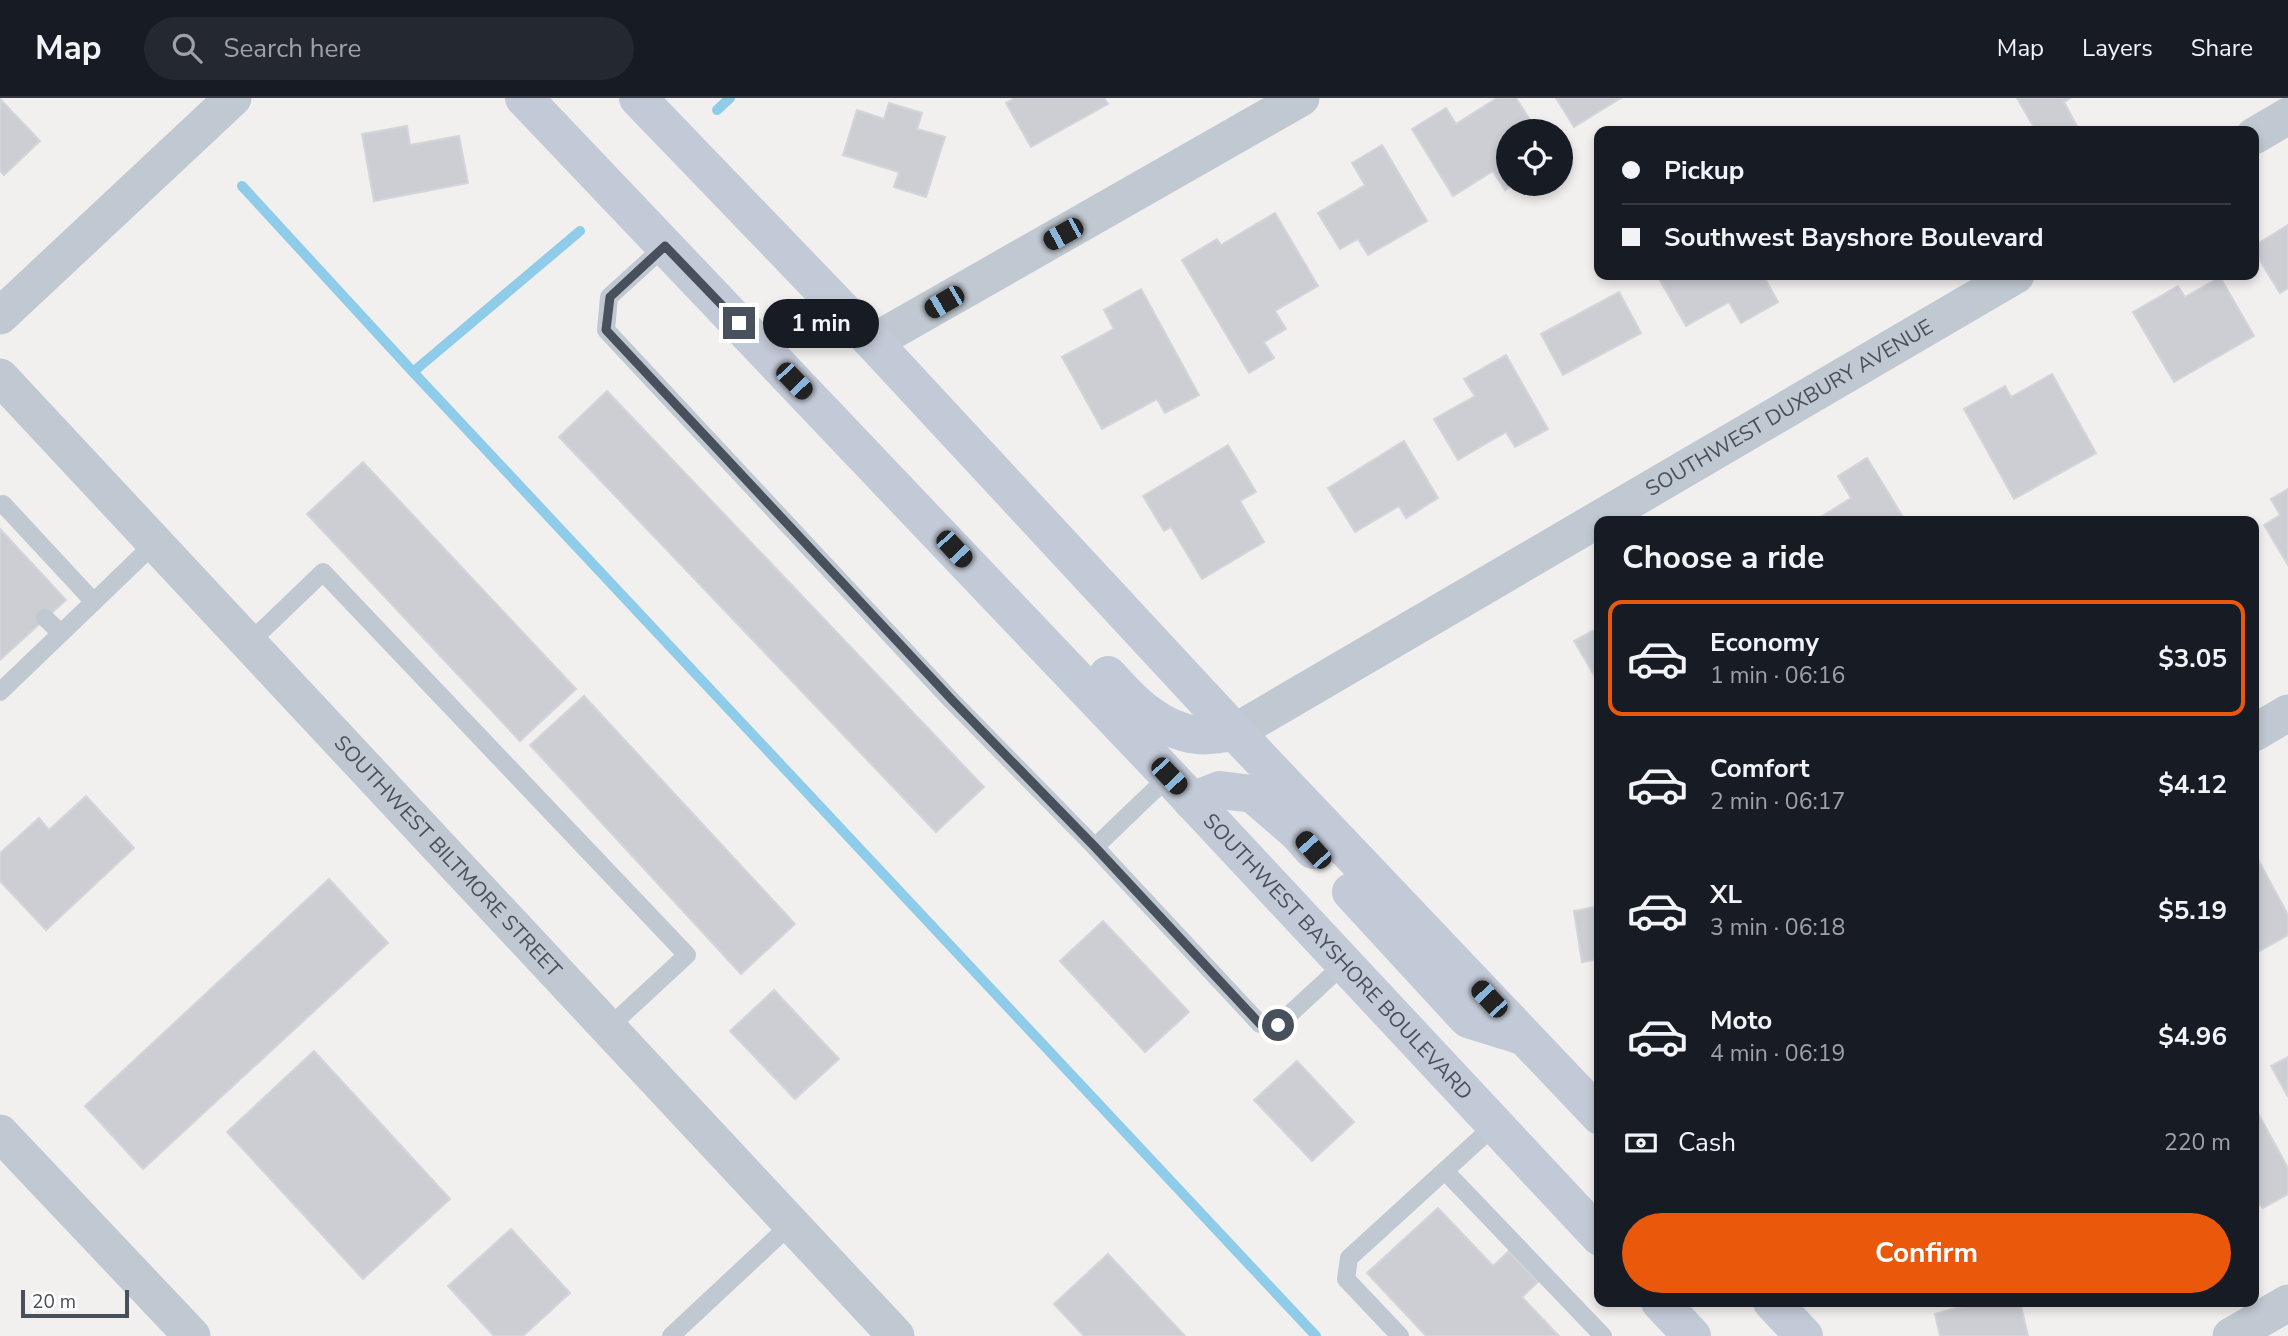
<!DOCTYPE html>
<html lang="en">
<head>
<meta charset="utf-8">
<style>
  body { margin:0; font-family:"Nunito Sans",sans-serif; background:#242831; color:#f1f3f6; height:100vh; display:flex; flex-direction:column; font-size:26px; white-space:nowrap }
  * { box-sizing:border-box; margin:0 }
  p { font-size:23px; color:#9ea1a6 }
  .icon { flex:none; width:38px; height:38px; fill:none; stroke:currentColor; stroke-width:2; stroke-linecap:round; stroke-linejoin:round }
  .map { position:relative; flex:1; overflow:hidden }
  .panel { position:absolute; left:1594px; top:418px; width:665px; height:791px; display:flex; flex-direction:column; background:#171b24; border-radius:14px; box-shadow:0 4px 10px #0003 }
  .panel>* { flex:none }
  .guide { position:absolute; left:1594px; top:28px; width:665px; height:154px; border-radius:14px; box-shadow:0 4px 10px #0003; display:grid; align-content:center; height:154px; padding:0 28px; background:#171b24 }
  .tools { position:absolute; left:1496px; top:21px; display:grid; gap:14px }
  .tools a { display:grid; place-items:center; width:77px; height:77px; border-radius:50%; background:#171b24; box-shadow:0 4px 10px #0003; font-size:35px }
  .scale { position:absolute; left:21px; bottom:18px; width:108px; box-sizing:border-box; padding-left:7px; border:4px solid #48505c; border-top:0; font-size:19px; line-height:24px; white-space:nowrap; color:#48505c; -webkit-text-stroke:5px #fff; paint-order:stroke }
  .end { position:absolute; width:32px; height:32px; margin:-16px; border:9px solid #48505c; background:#fff; box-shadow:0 0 0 4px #fff }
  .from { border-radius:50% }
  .bubble { position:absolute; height:49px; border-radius:24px; background:#171b24; box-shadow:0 4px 10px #0003; font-size:23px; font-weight:700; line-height:49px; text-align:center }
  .car { position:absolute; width:21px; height:42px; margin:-21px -10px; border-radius:9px; box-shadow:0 0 5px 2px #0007; background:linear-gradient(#222 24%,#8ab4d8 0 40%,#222 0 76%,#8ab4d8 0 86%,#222 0) }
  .guide b { display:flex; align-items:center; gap:24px; height:66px; font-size:26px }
  .guide b+b { border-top:2px solid #363941 }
  .guide i { width:18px; height:18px; background:#f1f3f6 }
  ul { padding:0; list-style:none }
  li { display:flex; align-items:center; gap:21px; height:116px; margin:0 14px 10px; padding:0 14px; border:4px solid transparent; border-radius:14px }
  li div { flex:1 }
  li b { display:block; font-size:26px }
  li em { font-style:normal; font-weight:700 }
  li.current { border-color:#ea580c }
  li>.icon { width:63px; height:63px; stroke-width:1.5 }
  h2 { padding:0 28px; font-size:32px; line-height:84px }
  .pay { display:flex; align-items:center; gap:18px; height:77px; padding:0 28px; font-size:26px }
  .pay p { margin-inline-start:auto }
  .action { display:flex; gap:14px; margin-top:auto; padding:14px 28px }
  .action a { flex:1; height:80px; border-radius:42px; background:#ea580c; color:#fff; font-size:28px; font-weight:700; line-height:80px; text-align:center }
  header { display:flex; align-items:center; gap:42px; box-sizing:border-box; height:98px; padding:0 35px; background:#171b24; border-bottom:2px solid #363941 }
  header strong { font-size:33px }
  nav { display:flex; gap:38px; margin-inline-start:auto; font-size:24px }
  .search { width:490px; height:63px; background:#242831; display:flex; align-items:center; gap:18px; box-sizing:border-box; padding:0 24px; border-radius:38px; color:#9ea1a6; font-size:26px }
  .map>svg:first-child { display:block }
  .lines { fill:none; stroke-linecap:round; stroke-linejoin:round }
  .stream { stroke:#8ecce9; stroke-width:10 }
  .building { fill:#ccced4; stroke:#d3d5db; stroke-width:2 }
  .lane { stroke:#c0c8d1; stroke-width:18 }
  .street { stroke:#c0c8d1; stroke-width:37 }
  .secondary { stroke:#c3cad7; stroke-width:38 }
  .route { stroke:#48505c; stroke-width:9 }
  .labels { text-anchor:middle; stroke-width:5; stroke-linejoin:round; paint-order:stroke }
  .street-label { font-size:21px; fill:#48505c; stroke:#fff }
</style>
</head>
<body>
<header>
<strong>Map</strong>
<div class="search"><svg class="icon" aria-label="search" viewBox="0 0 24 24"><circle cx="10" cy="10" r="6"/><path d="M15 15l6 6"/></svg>Search here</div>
<nav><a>Map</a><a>Layers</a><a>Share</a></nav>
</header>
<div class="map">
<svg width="2288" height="1238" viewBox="0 0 2288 1238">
  <rect width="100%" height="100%" fill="#f2f0ef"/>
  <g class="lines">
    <g class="stream">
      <polyline points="717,12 730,0"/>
      <polyline points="242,88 413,274 1316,1238"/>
      <polyline points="413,274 580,133"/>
    </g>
  </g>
  <g class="building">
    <polygon points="1015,0 1104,0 1108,6 1031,49 1006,5"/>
    <polygon points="1497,0 1516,0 1537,33 1508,33 1508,86 1514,86 1505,92 1493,73 1453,98 1412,31 1446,10 1456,26"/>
    <polygon points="1556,0 1621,0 1574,29"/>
    <polygon points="2017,0 2070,0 2064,4 2078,30 2072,33 2036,33"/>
    <polygon points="0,1 40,43 4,77 0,73"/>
    <polygon points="889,5 922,15 917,31 945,39 926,99 894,89 899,74 843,57 857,12 884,21"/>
    <polygon points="407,28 410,47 459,38 468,85 374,103 362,36"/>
    <polygon points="1382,47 1427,123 1368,157 1358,141 1340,151 1318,115 1365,87 1352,65"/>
    <polygon points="1275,115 1318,188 1275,213 1286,231 1264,244 1274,260 1249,275 1182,162 1217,141 1221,147"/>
    <polygon points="2288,127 2288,190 2280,195 2254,153 2254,148"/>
    <polygon points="1657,177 1763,177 1778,204 1741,225 1729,204 1686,228"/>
    <polygon points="2220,179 2254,238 2174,284 2133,214 2178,188 2185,199"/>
    <polygon points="1141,191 1199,297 1165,315 1157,301 1102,331 1062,259 1114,231 1104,212"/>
    <polygon points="1619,194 1641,235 1563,277 1541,236"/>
    <polygon points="1506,257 1548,331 1515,349 1506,334 1458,362 1434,321 1475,298 1464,281"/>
    <polygon points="2052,276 2096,355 2014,401 1964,311 2005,288 2011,299"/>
    <polygon points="607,293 984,689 936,734 559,339"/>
    <polygon points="1404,343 1438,400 1406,420 1399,408 1355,434 1328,390"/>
    <polygon points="1228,347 1256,394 1240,403 1264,444 1202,481 1171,429 1164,433 1143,398"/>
    <polygon points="1867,360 1906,424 1813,424 1851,400 1838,378"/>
    <polygon points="363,364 576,591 520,643 307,416"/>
    <polygon points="2288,391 2288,467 2264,427 2280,417 2271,401"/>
    <polygon points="0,431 66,502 0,562"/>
    <polygon points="1600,529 1600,587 1574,543"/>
    <polygon points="584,598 795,826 741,876 530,647"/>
    <polygon points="86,698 134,750 46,832 0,783 0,755 39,720 49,732"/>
    <polygon points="2254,754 2288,817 2288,837 2254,856"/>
    <polygon points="329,781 388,845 143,1071 85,1008"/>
    <polygon points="1600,808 1600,861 1582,864 1574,813"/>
    <polygon points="1103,823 1189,914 1145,954 1060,863"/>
    <polygon points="774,892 839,961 795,1001 730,933"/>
    <polygon points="314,953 450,1101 363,1181 227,1034"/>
    <polygon points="2288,959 2288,999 2271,968"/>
    <polygon points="1297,963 1354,1024 1312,1063 1254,1002"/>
    <polygon points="2254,1008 2288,1070 2288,1096 2263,1110 2260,1107 2254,1110"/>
    <polygon points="1438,1110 1493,1168 1509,1153 1538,1184 1522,1199 1559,1238 1426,1238 1367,1175"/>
    <polygon points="511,1131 570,1195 523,1238 494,1238 448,1188"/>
    <polygon points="1108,1156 1185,1238 1084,1238 1054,1206"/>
    <polygon points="1977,1204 2020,1204 2028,1238 1940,1238 1935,1216"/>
  </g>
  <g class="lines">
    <g class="lane">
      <polyline points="665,148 609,199 606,232 952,603 1095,749 1169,678"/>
      <polyline points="0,407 3,406 94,504"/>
      <polyline points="45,520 61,535"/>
      <polyline points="249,545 323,474 687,857 608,930"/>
      <polyline points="0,594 155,445"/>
      <polyline points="1095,749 1260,926 1278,927 1345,865"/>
      <polyline points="1446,1074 1603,1238"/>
      <polyline points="671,1238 791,1126"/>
      <polyline points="1400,1238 1346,1181 1349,1160 1496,1026"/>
    </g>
    <g class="street">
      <polyline points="2254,38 2288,18"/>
      <polyline points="0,218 233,0"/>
      <polyline points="873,244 1301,0"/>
      <path id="s1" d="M0,279L896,1238"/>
      <path id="s2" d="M1235,634L2016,177"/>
      <polyline points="2254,635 2288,615"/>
      <polyline points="0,1035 192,1238"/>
      <polyline points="2231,1238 2288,1205"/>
    </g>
    <g class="secondary">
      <path id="s3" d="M524,0L1169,678L1600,1139"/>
      <polyline points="638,0 873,244 1235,634 1600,1018"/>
      <path d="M1108,577C1132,604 1159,632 1197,637C1209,639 1223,635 1235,634"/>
      <polyline points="1192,703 1220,692 1253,696 1297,734 1313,752"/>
      <polyline points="1351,794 1468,921 1523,938"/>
      <polyline points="1660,1204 1692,1238"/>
      <polyline points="1772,1204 1804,1238"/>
    </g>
  </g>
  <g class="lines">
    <polyline class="route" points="739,225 665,148 610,199 606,232 953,603 1095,749 1260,926 1278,927"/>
  </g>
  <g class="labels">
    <g class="street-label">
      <text dy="7" stroke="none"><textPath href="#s2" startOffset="642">SOUTHWEST DUXBURY AVENUE</textPath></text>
      <text dy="7" stroke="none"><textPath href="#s1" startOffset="656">SOUTHWEST BILTMORE STREET</textPath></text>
      <text dy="7" stroke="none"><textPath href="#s3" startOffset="1183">SOUTHWEST BAYSHORE BOULEVARD</textPath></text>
    </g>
  </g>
</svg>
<div class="tools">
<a><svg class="icon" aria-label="locate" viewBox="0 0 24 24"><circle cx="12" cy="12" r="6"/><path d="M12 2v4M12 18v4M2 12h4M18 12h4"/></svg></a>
</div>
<div class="scale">20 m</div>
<i class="end from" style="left:1278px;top:927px"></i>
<i class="end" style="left:739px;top:225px"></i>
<div class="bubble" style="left:763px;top:201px;width:116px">1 min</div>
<i class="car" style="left:1063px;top:136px;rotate:241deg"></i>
<i class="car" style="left:944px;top:204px;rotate:240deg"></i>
<i class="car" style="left:794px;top:283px;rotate:136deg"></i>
<i class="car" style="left:954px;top:451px;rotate:137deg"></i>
<i class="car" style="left:1169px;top:678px;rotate:137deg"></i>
<i class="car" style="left:1313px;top:752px;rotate:318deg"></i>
<i class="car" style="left:1489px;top:901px;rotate:317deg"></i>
<div class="guide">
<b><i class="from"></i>Pickup</b>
<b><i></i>Southwest Bayshore Boulevard</b>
</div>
<section class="panel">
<h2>Choose a ride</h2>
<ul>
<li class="current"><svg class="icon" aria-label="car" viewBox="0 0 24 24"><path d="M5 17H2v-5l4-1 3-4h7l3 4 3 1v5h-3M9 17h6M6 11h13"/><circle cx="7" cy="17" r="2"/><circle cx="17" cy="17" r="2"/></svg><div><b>Economy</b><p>1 min · 06:16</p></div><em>$3.05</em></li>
<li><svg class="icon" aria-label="car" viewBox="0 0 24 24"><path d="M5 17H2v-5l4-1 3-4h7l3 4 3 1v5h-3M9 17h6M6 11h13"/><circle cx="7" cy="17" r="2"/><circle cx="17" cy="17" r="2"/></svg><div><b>Comfort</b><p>2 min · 06:17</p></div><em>$4.12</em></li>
<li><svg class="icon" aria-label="car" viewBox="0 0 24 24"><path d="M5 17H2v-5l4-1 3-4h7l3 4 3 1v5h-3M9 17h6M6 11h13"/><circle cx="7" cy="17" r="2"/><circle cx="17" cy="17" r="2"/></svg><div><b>XL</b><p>3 min · 06:18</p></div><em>$5.19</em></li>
<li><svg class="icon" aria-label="car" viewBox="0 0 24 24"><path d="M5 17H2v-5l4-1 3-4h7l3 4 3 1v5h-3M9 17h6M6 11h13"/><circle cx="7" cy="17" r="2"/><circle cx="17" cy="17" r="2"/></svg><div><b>Moto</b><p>4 min · 06:19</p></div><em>$4.96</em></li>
</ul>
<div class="pay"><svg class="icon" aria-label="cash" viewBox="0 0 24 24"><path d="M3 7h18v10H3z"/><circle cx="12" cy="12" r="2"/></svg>Cash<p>220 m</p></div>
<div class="action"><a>Confirm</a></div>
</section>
</div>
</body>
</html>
